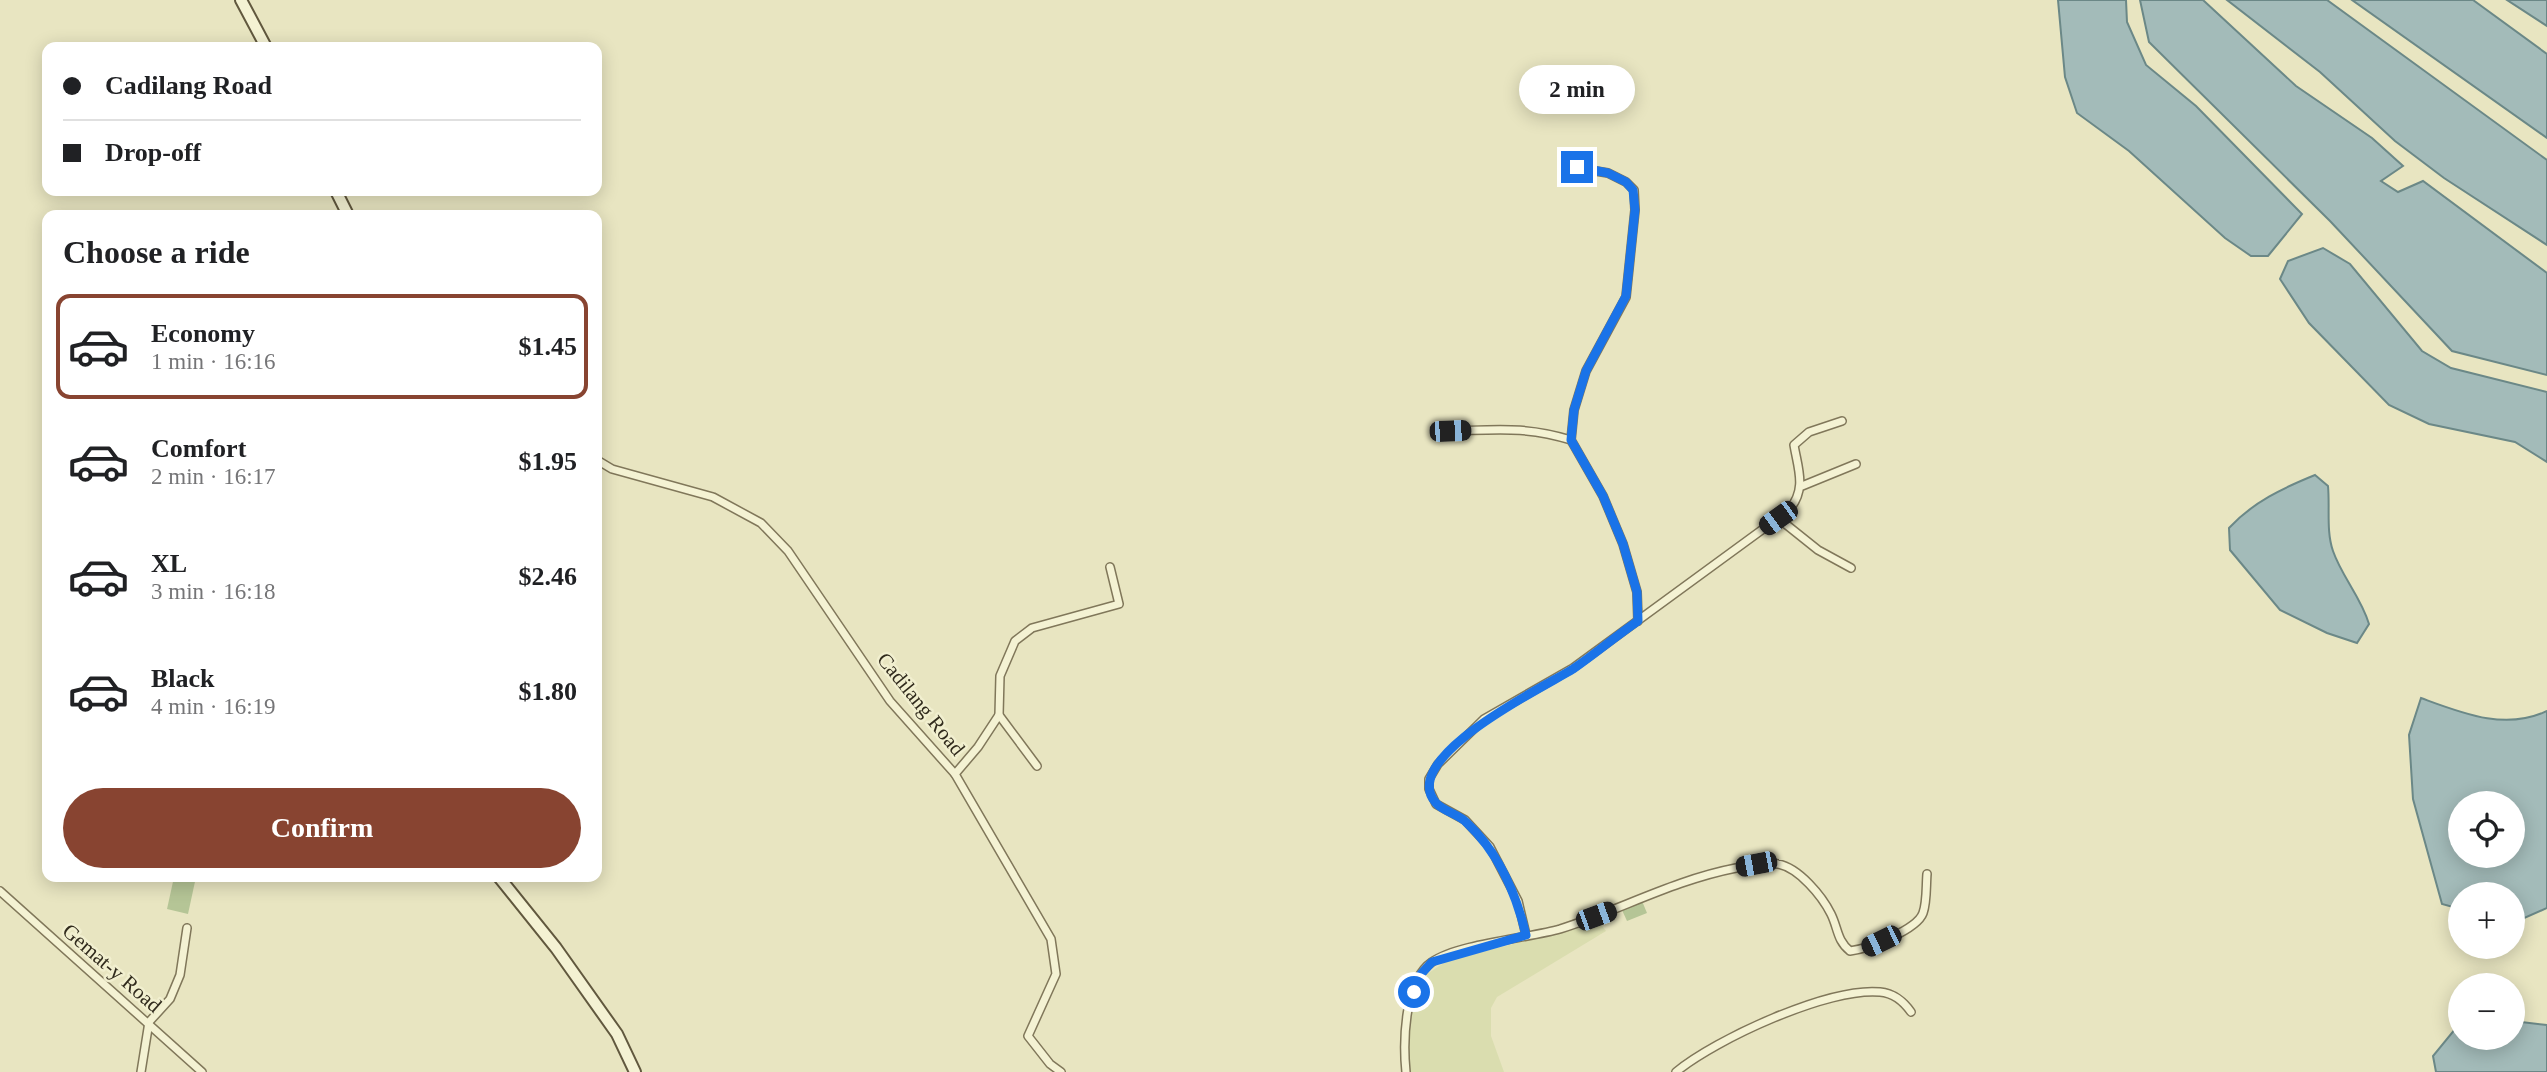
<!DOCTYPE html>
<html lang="en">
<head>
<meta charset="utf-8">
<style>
  body { margin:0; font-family:Georgia,serif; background:#f2f2f2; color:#202124; height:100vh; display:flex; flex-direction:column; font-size:26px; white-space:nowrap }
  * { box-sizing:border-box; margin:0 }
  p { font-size:23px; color:#757577 }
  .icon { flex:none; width:38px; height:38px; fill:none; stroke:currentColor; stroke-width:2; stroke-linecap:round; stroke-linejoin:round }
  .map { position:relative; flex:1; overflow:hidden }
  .panel { position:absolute; left:42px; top:210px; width:560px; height:672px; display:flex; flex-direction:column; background:#fff; border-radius:14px; box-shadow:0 4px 18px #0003 }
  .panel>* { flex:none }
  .guide { position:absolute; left:42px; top:42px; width:560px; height:154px; border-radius:14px; box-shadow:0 4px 18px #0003; display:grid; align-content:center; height:154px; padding:0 21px; background:#fff }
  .buttons { position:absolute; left:2448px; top:791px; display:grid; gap:14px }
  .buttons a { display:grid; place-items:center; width:77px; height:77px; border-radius:50%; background:#fff; box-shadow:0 4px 18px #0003; font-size:35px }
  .end { position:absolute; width:32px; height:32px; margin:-16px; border:9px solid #1a73e8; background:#fff; box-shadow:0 0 0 4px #fff }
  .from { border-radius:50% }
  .bubble { position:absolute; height:49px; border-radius:24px; background:#fff; box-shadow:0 4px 18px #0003; font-size:23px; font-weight:600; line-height:49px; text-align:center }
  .car { position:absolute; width:21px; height:42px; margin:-21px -10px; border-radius:9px; box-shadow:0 0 5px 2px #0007; background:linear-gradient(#222 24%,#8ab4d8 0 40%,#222 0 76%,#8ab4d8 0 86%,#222 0) }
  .guide b { display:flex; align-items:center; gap:24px; height:66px; font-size:26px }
  .guide b+b { border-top:2px solid #e0e0e0 }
  .guide i { width:18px; height:18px; background:#202124 }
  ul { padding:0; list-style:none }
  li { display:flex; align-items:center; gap:21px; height:105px; margin:0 14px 10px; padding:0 7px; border:4px solid transparent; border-radius:14px }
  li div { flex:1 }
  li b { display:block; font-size:26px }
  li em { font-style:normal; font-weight:600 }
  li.selected { border-color:#884431 }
  li>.icon { width:63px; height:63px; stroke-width:1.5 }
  h2 { padding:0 21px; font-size:32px; line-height:84px }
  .cta { display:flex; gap:14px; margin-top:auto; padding:14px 21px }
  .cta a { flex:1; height:80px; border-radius:42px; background:#884431; color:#fff; font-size:28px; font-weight:600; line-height:80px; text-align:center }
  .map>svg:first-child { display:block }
  .farmland { fill:#daddaf }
  .green { fill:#b5c596 }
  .water { fill:#a3bbb9; stroke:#6b8887; stroke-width:2; fill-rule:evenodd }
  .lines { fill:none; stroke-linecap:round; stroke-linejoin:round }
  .street-casing { stroke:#80775a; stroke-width:10 }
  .secondary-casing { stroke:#61583e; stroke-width:14 }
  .street { stroke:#f4f2d3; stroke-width:7 }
  .secondary { stroke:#f4f2d3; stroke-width:10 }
  .route { stroke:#1a73e8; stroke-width:9 }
  .labels { text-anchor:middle; stroke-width:5; stroke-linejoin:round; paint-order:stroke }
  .street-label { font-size:21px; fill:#312b1d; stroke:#f1efcf }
</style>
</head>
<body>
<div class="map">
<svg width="2547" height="1072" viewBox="0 0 2547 1072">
  <rect width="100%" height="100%" fill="#e8e5c1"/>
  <polygon class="farmland" points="1599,922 1606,931 1497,997 1491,1008 1491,1036 1504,1072 1410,1072 1407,1051 1411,1009 1427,974 1447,961"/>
  <g class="green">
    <polygon points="174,877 196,877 188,914 167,909"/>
    <polygon points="1642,901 1647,913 1627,921 1622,910"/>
  </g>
  <g class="water">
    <polygon points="2058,0 2126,0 2127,22 2146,65 2196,106 2302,214 2268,256 2251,256 2225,238 2129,151 2077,113 2065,77"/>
    <polygon points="2140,0 2203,0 2296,86 2372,138 2403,166 2381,181 2398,192 2423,181 2547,273 2547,375 2452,351 2330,221 2149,42"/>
    <polygon points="2227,0 2327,0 2547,160 2547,245 2444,178 2395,141 2320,72"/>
    <polygon points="2352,0 2473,0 2547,54 2547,138"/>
    <polygon points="2507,0 2547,0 2547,26"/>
    <polygon points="2323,248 2350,264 2422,351 2451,368 2547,392 2547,462 2515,442 2429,424 2389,405 2309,323 2280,279 2288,261"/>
    <path d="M2315,475L2328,486C2330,507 2326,531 2333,551C2342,577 2361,597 2369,624L2357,643L2327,633L2280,610L2230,550L2229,528C2253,502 2283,488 2315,475Z"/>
    <path d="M2421,698C2462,713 2505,731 2547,711V908L2513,923V894H2460V909L2442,904L2413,799L2409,735ZM2460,803H2513V856H2460Z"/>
    <polygon points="2513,1021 2547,1025 2547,1072 2436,1072 2433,1056 2460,1023 2460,1038 2513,1038"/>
  </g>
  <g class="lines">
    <g class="street-casing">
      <g id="street">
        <polyline points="1577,168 1608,173 1626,182 1634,190 1635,210 1626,297 1586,371 1574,410 1571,440 1603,496 1623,544 1637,592 1638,621"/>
        <path d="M1450,431C1496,430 1526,426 1571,440"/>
        <polyline points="597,460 612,469 713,497 761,523 788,551 890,701 955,774 1051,939 1056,974 1028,1036 1050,1064 1061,1072"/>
        <polyline points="1802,486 1856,464"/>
        <polyline points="1778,518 1818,550 1851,568"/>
        <polyline points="999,715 1037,766"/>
        <polyline points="955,774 978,747 999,715 1000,676 1015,641 1032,628 1119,604 1110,567"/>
        <polyline points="0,891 202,1072"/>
        <path d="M1526,935L1518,901L1490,847L1465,820L1436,804L1429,789V779L1438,764L1484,719L1573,668L1789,510C1807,489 1798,469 1794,445L1809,432L1842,421"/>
        <polyline points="141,1072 149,1022 170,999 180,975 187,928"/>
        <path d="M1406,1072C1403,1042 1404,981 1432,962C1457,944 1529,938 1560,929C1620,910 1674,880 1736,868C1749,865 1764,861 1778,864C1799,868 1822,896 1831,914C1838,928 1837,941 1850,951C1867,949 1917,930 1923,913C1927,902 1926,885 1927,874"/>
        <path d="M1676,1072C1716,1039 1829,987 1880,992C1893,993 1904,1002 1911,1012"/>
      </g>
    </g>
    <g class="secondary-casing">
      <g id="secondary">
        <polyline points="241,0 266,47"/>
        <polyline points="336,191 348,215"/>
        <polyline points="499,877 556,948 617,1034 635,1072"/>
      </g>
    </g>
    <use href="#street" class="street"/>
    <use href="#secondary" class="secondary"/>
  </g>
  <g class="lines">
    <path class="route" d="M1414,992L1421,974L1432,962L1526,935C1516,893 1499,853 1467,823C1459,814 1444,812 1436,803C1396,758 1546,686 1573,669C1595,654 1616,636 1638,621L1637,592L1623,544L1603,496L1571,440L1574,410L1586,371L1626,296L1635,210L1633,190L1626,182L1608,173L1577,167"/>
  </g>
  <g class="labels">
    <g class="street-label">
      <text transform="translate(921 704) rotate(51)" y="7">Cadilang Road</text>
      <text transform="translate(112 968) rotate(41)" y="7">Gemat-y Road</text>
    </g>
  </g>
</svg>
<div class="buttons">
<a><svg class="icon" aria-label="locate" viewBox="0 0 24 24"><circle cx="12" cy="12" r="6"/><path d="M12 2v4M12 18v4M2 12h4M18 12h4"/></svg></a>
<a>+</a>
<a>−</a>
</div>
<i class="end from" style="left:1414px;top:992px"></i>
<i class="end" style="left:1577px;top:167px"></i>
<div class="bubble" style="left:1519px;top:65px;width:116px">2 min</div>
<i class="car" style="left:1450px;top:431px;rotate:88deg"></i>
<i class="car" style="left:1778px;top:518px;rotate:234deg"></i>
<i class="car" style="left:1756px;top:864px;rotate:259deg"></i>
<i class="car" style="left:1596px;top:916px;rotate:70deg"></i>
<i class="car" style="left:1881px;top:941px;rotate:244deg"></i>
<div class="guide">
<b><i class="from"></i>Cadilang Road</b>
<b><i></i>Drop-off</b>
</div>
<section class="panel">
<h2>Choose a ride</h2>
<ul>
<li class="selected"><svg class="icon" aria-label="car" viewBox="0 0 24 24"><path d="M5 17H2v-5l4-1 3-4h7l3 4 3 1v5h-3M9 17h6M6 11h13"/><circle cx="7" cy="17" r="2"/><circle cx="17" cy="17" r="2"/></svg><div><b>Economy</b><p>1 min · 16:16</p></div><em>$1.45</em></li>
<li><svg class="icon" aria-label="car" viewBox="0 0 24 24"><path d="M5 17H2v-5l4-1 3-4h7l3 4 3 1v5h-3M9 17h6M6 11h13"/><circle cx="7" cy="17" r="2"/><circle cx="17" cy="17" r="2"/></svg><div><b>Comfort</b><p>2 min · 16:17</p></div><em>$1.95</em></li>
<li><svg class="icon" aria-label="car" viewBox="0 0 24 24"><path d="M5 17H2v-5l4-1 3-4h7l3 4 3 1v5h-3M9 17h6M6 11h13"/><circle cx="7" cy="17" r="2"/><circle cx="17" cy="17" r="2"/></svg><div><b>XL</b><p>3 min · 16:18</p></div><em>$2.46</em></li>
<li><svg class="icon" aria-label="car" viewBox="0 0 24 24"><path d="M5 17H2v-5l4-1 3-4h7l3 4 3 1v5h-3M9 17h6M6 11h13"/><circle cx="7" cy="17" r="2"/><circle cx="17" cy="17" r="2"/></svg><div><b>Black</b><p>4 min · 16:19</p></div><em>$1.80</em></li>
</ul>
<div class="cta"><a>Confirm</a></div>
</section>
</div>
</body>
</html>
